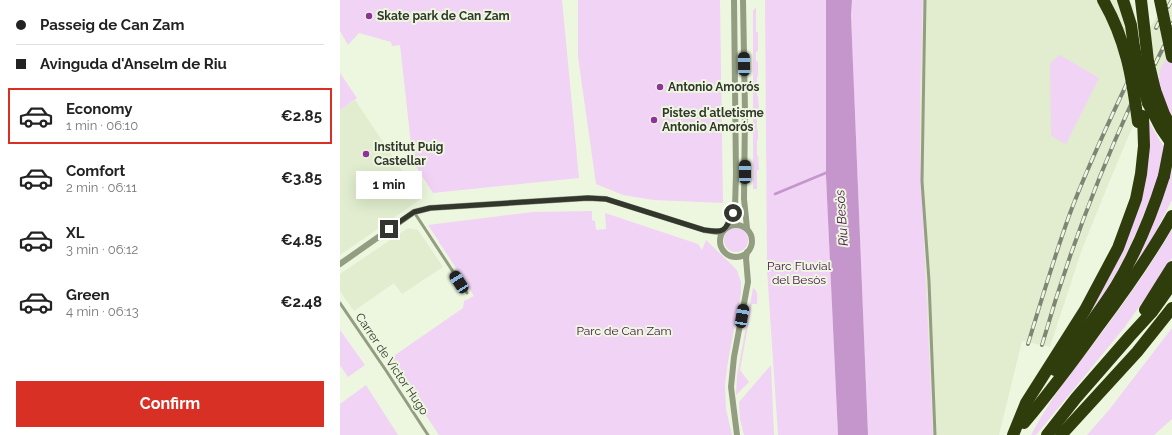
<!DOCTYPE html>
<html lang="en">
<head>
<meta charset="utf-8">
<style>
  body { margin:0; font-family:Raleway,sans-serif; background:#f6f6f6; color:#222; height:100vh; display:flex; flex-direction:column; font-size:15px; white-space:nowrap }
  * { box-sizing:border-box; margin:0 }
  p { font-size:13px; color:#767676 }
  .icon { flex:none; width:22px; height:22px; fill:none; stroke:currentColor; stroke-width:2; stroke-linecap:round; stroke-linejoin:round }
  .map { position:relative; flex:1; overflow:hidden }
  .panel { display:flex; flex-direction:column; background:#fff; width:340px }
  .panel>* { flex:none }
  .hud { display:grid; align-content:center; height:88px; padding:0 16px; background:#fff }
  .end { position:absolute; width:18px; height:18px; margin:-9px; border:5px solid #32362d; background:#fff; box-shadow:0 0 0 2px #fff }
  .from { border-radius:50% }
  .bubble { position:absolute; height:28px; border-radius:0px; background:#fff; box-shadow:0 4px 16px #0002; font-size:13px; font-weight:700; line-height:28px; text-align:center }
  .car { position:absolute; width:12px; height:24px; margin:-12px -6px; border-radius:5px; box-shadow:0 0 3px 1px #0007; background:linear-gradient(#222 24%,#8ab4d8 0 40%,#222 0 76%,#8ab4d8 0 86%,#222 0) }
  .hud b { display:flex; align-items:center; gap:14px; height:38px; font-size:15px }
  .hud b+b { border-top:1px solid #e0e0e0 }
  .hud i { width:10px; height:10px; background:#222 }
  ul { padding:0; list-style:none }
  li { display:flex; align-items:center; gap:12px; height:56px; margin:0 8px 6px; padding:0 8px; border:2px solid transparent; border-radius:0px }
  li div { flex:1 }
  li b { display:block; font-size:15px }
  li em { font-style:normal; font-weight:700 }
  li.active { border-color:#d93025 }
  li>.icon { width:36px; height:36px; stroke-width:1.5 }
  .action { display:flex; gap:8px; margin-top:auto; padding:8px 16px }
  .action a { flex:1; height:46px; border-radius:0px; background:#d93025; color:#fff; font-size:16px; font-weight:700; line-height:46px; text-align:center }
  main { display:flex; flex:1; min-height:0 }
  .map>svg:first-child { display:block }
  .built { fill:#e1edce }
  .green { fill:#f1d3f5 }
  .water { fill:#c596cb }
  .lines { fill:none; stroke-linecap:round; stroke-linejoin:round }
  .stream { stroke:#c596cb; stroke-width:2.5 }
  .lane { stroke:#939d82; stroke-width:3 }
  .street { stroke:#939d82; stroke-width:6 }
  .highway { stroke:#2f3d0d; stroke-width:12 }
  .rail-casing { stroke:#7f8576; stroke-width:4 }
  .rail { stroke:#edf7df; stroke-width:2.5; stroke-dasharray:8; stroke-linecap:butt }
  .highway-bridge { stroke:#2f3d0d; stroke-width:12 }
  .route { stroke:#32362d; stroke-width:5 }
  .poi-dot { fill:#8f329c; stroke:#edf7df; stroke-width:1.5 }
  .labels { text-anchor:middle; stroke-width:4; stroke-linejoin:round; paint-order:stroke }
  .poi-label { font-size:12px; font-weight:bold; fill:#32362d; stroke:#edf7df; text-anchor:start }
  .park-label { font-size:12px; fill:#450a4d; stroke:#edf7df }
  .street-label { font-size:12px; fill:#32362d; stroke:#edf7df }
  .water-label { font-size:13px; font-style:italic; fill:#480f50; stroke:#edf7df }
</style>
</head>
<body>
<main>
<section class="panel">
<div class="hud">
<b><i class="from"></i>Passeig de Can Zam</b>
<b><i></i>Avinguda d'Anselm de Riu</b>
</div>
<ul>
<li class="active"><svg class="icon" aria-label="car" viewBox="0 0 24 24"><path d="M5 17H2v-5l4-1 3-4h7l3 4 3 1v5h-3M9 17h6M6 11h13"/><circle cx="7" cy="17" r="2"/><circle cx="17" cy="17" r="2"/></svg><div><b>Economy</b><p>1 min · 06:10</p></div><em>€2.85</em></li>
<li><svg class="icon" aria-label="car" viewBox="0 0 24 24"><path d="M5 17H2v-5l4-1 3-4h7l3 4 3 1v5h-3M9 17h6M6 11h13"/><circle cx="7" cy="17" r="2"/><circle cx="17" cy="17" r="2"/></svg><div><b>Comfort</b><p>2 min · 06:11</p></div><em>€3.85</em></li>
<li><svg class="icon" aria-label="car" viewBox="0 0 24 24"><path d="M5 17H2v-5l4-1 3-4h7l3 4 3 1v5h-3M9 17h6M6 11h13"/><circle cx="7" cy="17" r="2"/><circle cx="17" cy="17" r="2"/></svg><div><b>XL</b><p>3 min · 06:12</p></div><em>€4.85</em></li>
<li><svg class="icon" aria-label="car" viewBox="0 0 24 24"><path d="M5 17H2v-5l4-1 3-4h7l3 4 3 1v5h-3M9 17h6M6 11h13"/><circle cx="7" cy="17" r="2"/><circle cx="17" cy="17" r="2"/></svg><div><b>Green</b><p>4 min · 06:13</p></div><em>€2.48</em></li>
</ul>
<div class="action"><a>Confirm</a></div>
</section>
<div class="map">
<svg width="832" height="435" viewBox="0 0 832 435">
  <rect width="100%" height="100%" fill="#edf7df"/>
  <g class="built">
    <polygon points="583,0 785,0 793,5 800,39 792,56 827,0 832,0 832,49 793,126 772,175 741,252 710,347 682,341 659,435 593,435 580,152 580,99"/>
    <polygon points="15,100 81,199 0,255 0,110"/>
    <polygon points="68,228 78,230 103,267 62,294 54,283 14,311 0,291 0,274"/>
  </g>
  <g class="green">
    <polygon points="0,0 222,0 239,178 93,193 73,162 60,45 52,46 51,42 19,33 8,45 0,31"/>
    <polygon points="238,0 380,0 383,203 314,200 283,195 256,184 238,57"/>
    <polygon points="425,0 486,0 486,176 498,435 438,435 427,270"/>
    <polygon points="512,0 583,0 580,99 580,152 593,435 528,435 511,15"/>
    <polygon points="416,7 416,32 418,32 418,51 416,52 416,61 418,62 418,76 417,76 417,96 418,96 419,110 417,110 417,130 418,130 418,140 417,140 417,155 418,155 419,170 417,170 417,189 413,189 413,11"/>
    <path d="M832,49V117C826,105 818,88 819,74C820,68 829,55 832,49Z"/>
    <polygon points="720,55 759,78 726,144 711,136 710,63"/>
    <polygon points="0,73 17,98 0,110"/>
    <path d="M807,118L820,141L832,156V200L813,237L795,264L812,193C796,236 777,277 749,315L786,239Z"/>
    <polygon points="252,211 252,220 255,221 256,230 266,229 265,213 358,244 362,250 366,240 397,270 401,282 401,293 388,361 385,385 386,409 392,435 99,435 52,365 55,355 123,308 124,301 134,296 88,225 193,212"/>
    <circle cx="396" cy="240" r="12"/>
    <path d="M832,229V258L821,276L784,328L696,435H691C708,402 732,372 755,342C782,306 809,269 832,229Z"/>
    <path d="M413,288C419,292 417,298 417,304H412L400,370L409,382L396,395L397,376Z"/>
    <polygon points="832,328 832,419 814,435 747,435 769,410"/>
    <polygon points="0,330 25,365 8,377 0,365"/>
    <polygon points="431,365 434,435 404,435 400,419 399,402"/>
    <polygon points="26,385 58,435 0,435 0,404"/>
  </g>
  <polygon class="water" points="486,0 512,0 511,15 528,435 498,435 486,176"/>
  <g class="lines">
    <polyline class="stream" points="435,194 488,172"/>
    <g class="lane">
      <polyline points="585,0 582,181 589,281 595,435"/>
      <polyline points="74,212 127,293"/>
      <polyline points="0,303 45,369 88,435"/>
    </g>
    <g class="street">
      <polyline points="403,0 405,112 404,199 407,228"/>
      <circle cx="396" cy="241" r="16"/>
      <polyline points="387,226 395,207 396,174 394,0"/>
      <polyline points="0,264 74,212 90,208 248,198 266,199 364,230 378,232 382,232"/>
      <polyline points="397,435 391,387 394,357 408,282 406,258 407,252"/>
    </g>
    <g class="highway">
      <polyline points="783,0 791,25 794,47"/>
      <polyline points="815,90 824,114 832,129"/>
      <polyline points="808,103 821,128 832,144"/>
      <polyline points="805,310 832,267"/>
      <path d="M715,370C736,343 758,315 776,286C797,251 812,214 824,176"/>
      <path d="M684,423C710,392 734,360 757,328C784,292 810,256 832,216"/>
      <polyline points="673,435 686,403 745,310 778,248 796,199 801,174 804,146 803,116"/>
      <polyline points="707,435 736,398 790,336 812,312 832,284"/>
      <polyline points="721,435 797,352 832,308"/>
    </g>
    <g class="rail-casing">
      <g id="rail">
        <polyline points="828,7 832,0"/>
        <polyline points="831,25 832,23"/>
        <polyline points="816,28 819,22"/>
        <polyline points="815,64 824,46"/>
        <path d="M688,344C701,301 714,258 729,216C746,170 767,126 788,81"/>
        <path d="M702,345C726,261 756,181 792,102"/>
      </g>
    </g>
    <use href="#rail" class="rail"/>
    <g class="highway-bridge">
      <path d="M763,0C786,40 792,77 798,122"/>
      <polyline points="801,0 808,61 815,90"/>
      <polyline points="820,0 832,57"/>
      <polyline points="794,47 800,76 808,103"/>
      <polyline points="824,176 832,135"/>
    </g>
  </g>
  <g class="lines">
    <path class="route" d="M49,229L74,212L90,208L248,198L266,199L364,230C384,233 385,232 393,213"/>
  </g>
  <g class="poi-dot">
    <circle cx="29" cy="16" r="4"/>
    <circle cx="320" cy="87" r="4"/>
    <circle cx="314" cy="120" r="4"/>
    <circle cx="26" cy="154" r="4"/>
  </g>
  <g class="labels">
    <g class="poi-label">
      <text x="37" y="20">Skate park de Can Zam</text>
      <text x="328" y="91">Antonio Amorós</text>
      <text x="322" y="117">Pistes d'atletisme<tspan x="322" dy="14">Antonio Amorós</tspan></text>
      <text x="34" y="151">Institut Puig<tspan x="34" dy="14">Castellar</tspan></text>
    </g>
    <g class="park-label">
      <text x="459" y="270">Parc Fluvial<tspan x="459" dy="14">del Besòs</tspan></text>
      <text x="284" y="335">Parc de Can Zam</text>
    </g>
    <g class="street-label">
      <text transform="translate(52 364) rotate(56)" y="4">Carrer de Victor Hugo</text>
    </g>
    <g class="water-label">
      <text transform="translate(501 218) rotate(-94)" y="5">Riu Besòs</text>
    </g>
  </g>
</svg>
<i class="end from" style="left:393px;top:213px"></i>
<i class="end" style="left:49px;top:229px"></i>
<div class="bubble" style="left:16px;top:171px;width:66px">1 min</div>
<i class="car" style="left:404px;top:64px;rotate:359deg"></i>
<i class="car" style="left:405px;top:172px;rotate:0deg"></i>
<i class="car" style="left:119px;top:282px;rotate:327deg"></i>
<i class="car" style="left:402px;top:316px;rotate:10deg"></i>
</div>
</main>
</body>
</html>
